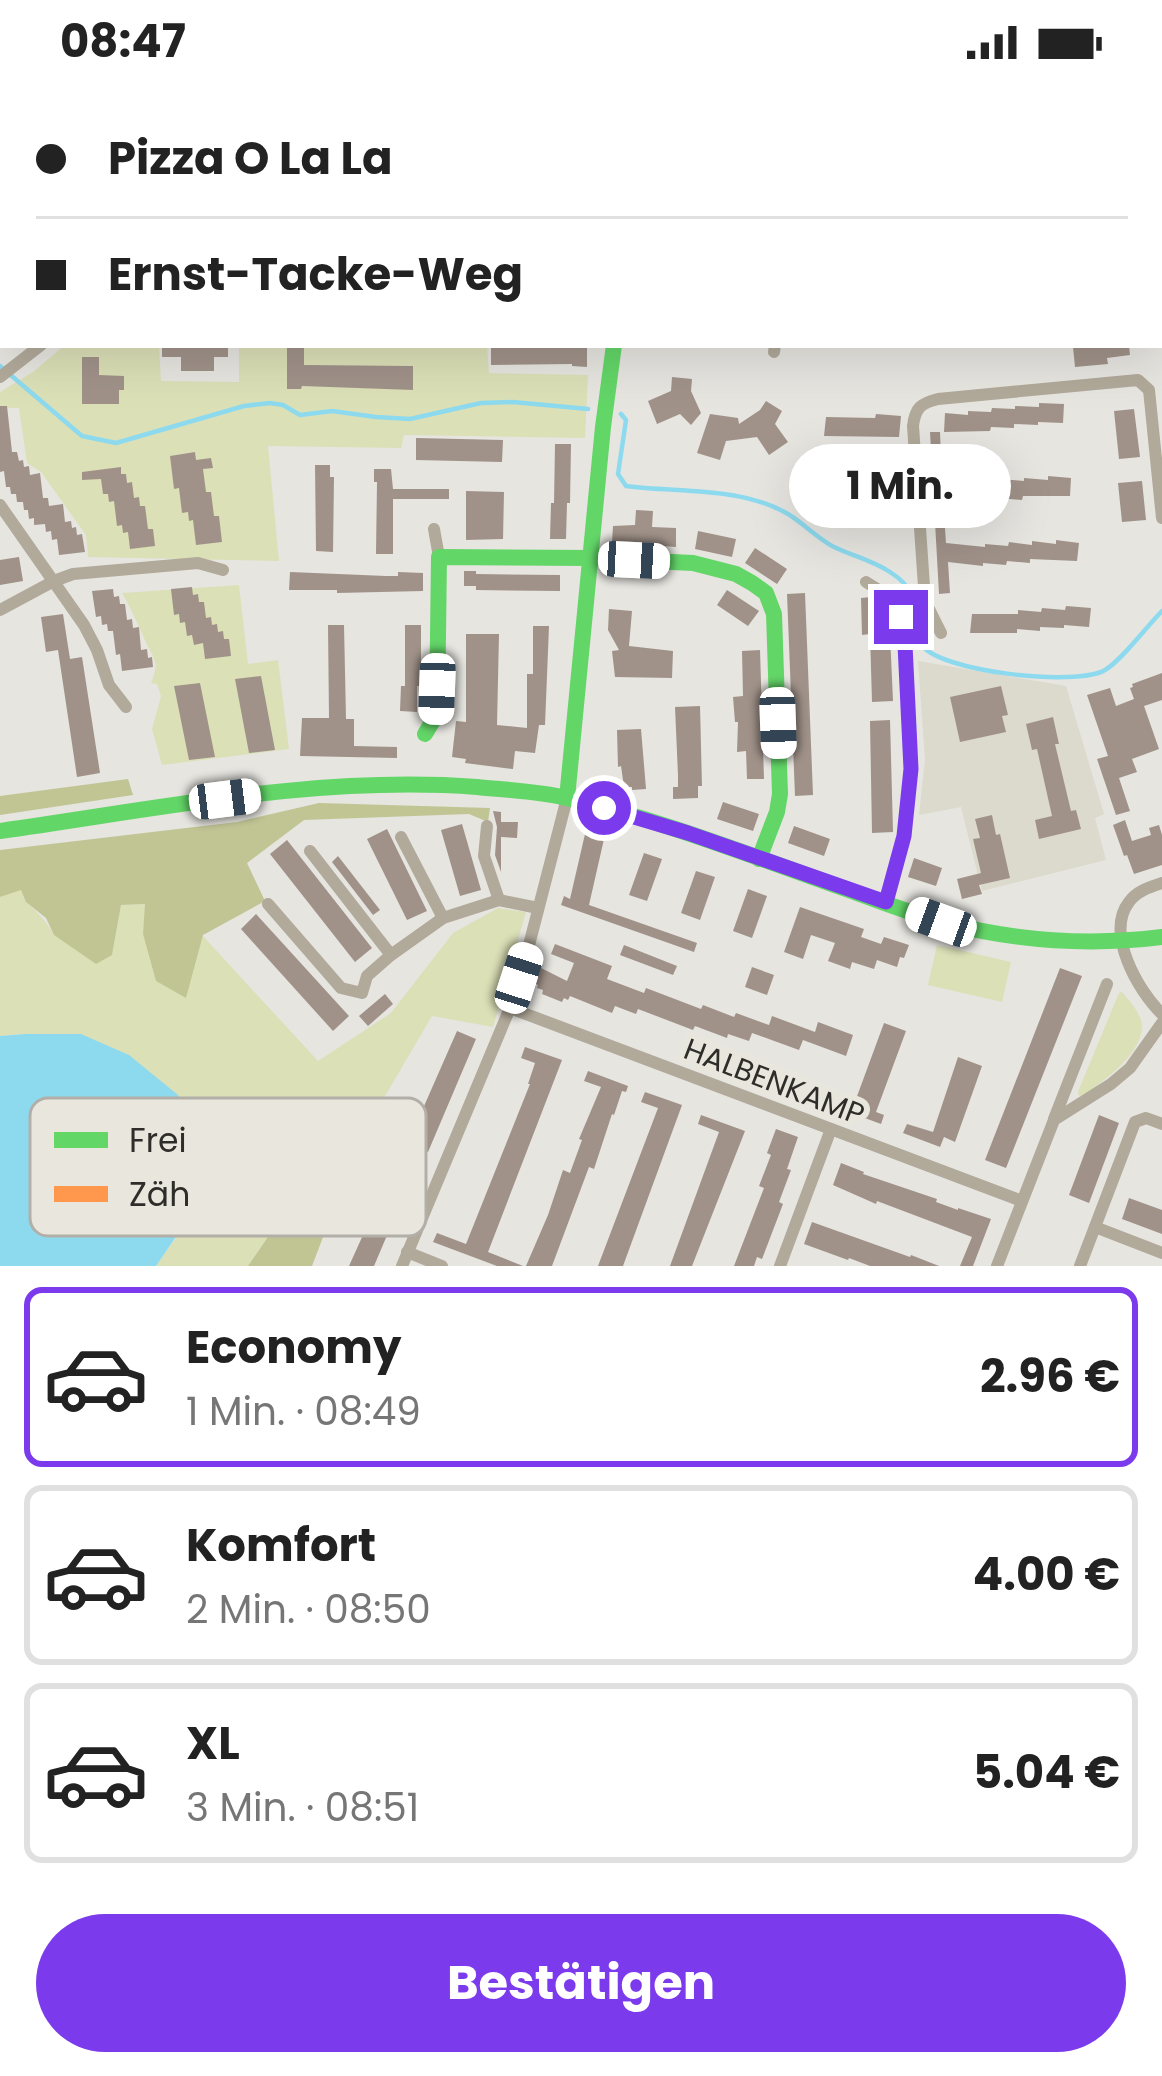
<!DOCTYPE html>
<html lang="de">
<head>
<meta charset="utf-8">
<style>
  body { margin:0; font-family:Poppins,sans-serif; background:#f2f2f2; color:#222; height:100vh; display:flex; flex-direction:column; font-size:45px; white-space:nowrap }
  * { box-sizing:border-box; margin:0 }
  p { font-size:39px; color:#767676 }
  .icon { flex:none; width:66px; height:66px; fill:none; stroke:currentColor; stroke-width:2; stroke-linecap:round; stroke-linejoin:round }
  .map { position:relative; height:1182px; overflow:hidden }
  .drawer { display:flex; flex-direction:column; background:#fff; flex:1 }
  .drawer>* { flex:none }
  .hud { position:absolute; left:0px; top:0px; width:1164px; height:264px; box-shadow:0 12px 48px #0002; display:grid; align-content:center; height:264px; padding:0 36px; background:#fff }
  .end { position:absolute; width:54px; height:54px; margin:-27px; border:15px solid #7c3aed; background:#fff; box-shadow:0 0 0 6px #fff }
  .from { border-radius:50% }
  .bubble { position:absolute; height:84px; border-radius:42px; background:#fff; box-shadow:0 12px 48px #0002; font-size:39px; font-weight:700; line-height:84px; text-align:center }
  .car { position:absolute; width:36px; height:72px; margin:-36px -18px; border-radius:15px; box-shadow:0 0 9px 3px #0007; background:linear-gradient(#fff 24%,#345 0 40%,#fff 0 76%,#345 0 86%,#fff 0) }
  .hud b { display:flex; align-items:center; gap:42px; height:114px; font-size:45px }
  .hud b+b { border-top:3px solid #e0e0e0 }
  .hud i { width:30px; height:30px; background:#222 }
  ul { padding:21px 0 0; list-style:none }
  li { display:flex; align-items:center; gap:36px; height:180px; margin:0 24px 18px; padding:0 12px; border:6px solid #e0e0e0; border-radius:18px }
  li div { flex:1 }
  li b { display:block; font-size:45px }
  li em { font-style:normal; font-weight:700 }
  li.current { border-color:#7c3aed }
  li>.icon { width:108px; height:108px; stroke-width:1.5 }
  .button { display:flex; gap:24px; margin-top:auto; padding:24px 36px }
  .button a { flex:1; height:138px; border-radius:72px; background:#7c3aed; color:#fff; font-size:48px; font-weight:700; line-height:138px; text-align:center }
  .status { display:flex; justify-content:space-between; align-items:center; height:84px; padding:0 60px; background:#fff; direction:ltr }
  .status svg { height:33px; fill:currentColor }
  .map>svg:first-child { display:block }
  .built { fill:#dcd9cd }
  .green { fill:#dce0b7 }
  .forest { fill:#c1c594 }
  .water { fill:#8ddaef }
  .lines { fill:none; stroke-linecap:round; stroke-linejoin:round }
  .stream { stroke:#8ddaef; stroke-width:4.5 }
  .building { fill:#a09289 }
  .street { stroke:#b1a99a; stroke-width:12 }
  .fast { stroke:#63d668; stroke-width:16 }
  .slow { stroke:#ff974d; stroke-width:16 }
  .route { stroke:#7c3aed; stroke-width:15 }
  .labels { text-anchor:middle; stroke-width:12; stroke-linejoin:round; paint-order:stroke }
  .street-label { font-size:30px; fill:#2e2d29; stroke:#e9e7dd }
  .key { fill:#e9e7dd; stroke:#b1afa7; stroke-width:3 }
  .key-label { font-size:33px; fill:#2e2d29 }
</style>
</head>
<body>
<div class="status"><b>08:47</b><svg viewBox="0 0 49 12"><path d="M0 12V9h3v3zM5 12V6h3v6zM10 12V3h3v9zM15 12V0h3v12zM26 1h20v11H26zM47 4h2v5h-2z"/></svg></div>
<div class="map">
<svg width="1162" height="1182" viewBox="0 0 1162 1182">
  <rect width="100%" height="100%" fill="#e6e5e0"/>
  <g class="built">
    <polygon points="809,0 1162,0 1162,166 1161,3 809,3"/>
    <polygon points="918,577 1066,602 1104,730 1095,734 1106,776 982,807 961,723 919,731 925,676"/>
  </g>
  <g class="green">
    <polygon points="65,261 159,261 161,297 239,298 239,261 487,261 489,289 588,291 585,354 404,351 401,364 268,362 279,477 88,473 86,451 41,388 27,379 19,324 0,324 0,308 33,288"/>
    <path d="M239,501L248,580L278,576L289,665L162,681L152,645L161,612L157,600L151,599C161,575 152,574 144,554C137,539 131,524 122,509Z"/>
    <path d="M21,805C28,824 44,831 54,851L112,871L121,821L146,820L143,850L185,913L202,851L318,977L391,929L453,849L498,824L526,828L493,943L432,932L371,1036L338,1114L305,1100L248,1182H156L203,1116L25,950L0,952V813Z"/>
    <polygon points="937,861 1011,878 1002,918 928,901"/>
    <path d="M1122,908C1130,918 1142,930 1142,943C1141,971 1103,997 1083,1012H1079L1078,1008L1119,909Z"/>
  </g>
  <g class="forest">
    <polygon points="128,695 133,711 0,731 0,712"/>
    <polygon points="319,719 490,724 488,738 469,730 304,736 247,779 265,817 203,851 186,914 156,897 143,850 145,820 121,821 112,871 96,880 54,851 46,834 26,818 21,806 0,813 0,766 237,738"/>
    <polygon points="305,1099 338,1114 312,1182 248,1182"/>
  </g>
  <polygon class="water" points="25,950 81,950 129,971 178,1011 209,1053 219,1090 156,1182 0,1182 0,952"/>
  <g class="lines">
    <g class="stream">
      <polyline points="0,282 82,352 116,359 244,322 270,319 283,321 300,331 332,327 376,333 410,335 481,319 513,318 588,325"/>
      <path d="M621,330L626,336L618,390L626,402C678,409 740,402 788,430C803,439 816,453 832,462C852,472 872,476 890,488C929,513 906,533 921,560C938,588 1077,603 1105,586C1122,576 1147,542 1162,527"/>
    </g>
  </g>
  <g class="building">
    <polygon points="162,261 228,261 228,273 214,273 214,287 181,287 181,273 162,273"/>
    <polygon points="287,261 304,261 304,281 413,282 413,306 302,302 301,305 287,305"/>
    <polygon points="491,261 587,261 587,283 572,282 572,280 491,281"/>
    <polygon points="1090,261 1129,261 1130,271 1107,274 1108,280 1075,283 1073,263"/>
    <polygon points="82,273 99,273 99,291 124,292 124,306 119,306 119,320 82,320"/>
    <polygon points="672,293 692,295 691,307 701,329 691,341 680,330 657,340 648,317 671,307"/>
    <polygon points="766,317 782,327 775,340 788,358 769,371 757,353 726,357 720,376 697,369 710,330 738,334 739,340 760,326"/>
    <polygon points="1039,319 1064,320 1063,339 1038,338 1038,341 1014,340 1014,344 991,343 990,347 944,348 945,329 968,331 968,327 991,328 992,324 1015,325 1015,322 1039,323"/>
    <polygon points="0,322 7,322 12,368 17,368 19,377 23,376 24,383 29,382 30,391 40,389 43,414 48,414 49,422 63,420 65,438 71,437 72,444 76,443 77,451 82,450 85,468 59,471 57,455 52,456 51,447 46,448 45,440 34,441 34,434 29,435 28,426 24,426 23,418 17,418 16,410 11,410 10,403 6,403 4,387 0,388"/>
    <polygon points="1134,325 1140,373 1119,375 1114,327"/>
    <polygon points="876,330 901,332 899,353 824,352 826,333 875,334"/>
    <polygon points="930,348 940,348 942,397 977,400 978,397 1001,399 1001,395 1024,397 1024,394 1048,396 1048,392 1071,394 1070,412 1023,412 1022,416 999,414 999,418 976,416 976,419 943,416 946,459 985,463 985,460 1008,462 1009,458 1032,461 1032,457 1056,460 1056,456 1079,459 1077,477 1030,475 1030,479 1007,477 1006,481 983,479 983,482 948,478 950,509 939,510"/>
    <polygon points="416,354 503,356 502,378 416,376"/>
    <polygon points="555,360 571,360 570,419 567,419 566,455 550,455 551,419 554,419"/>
    <polygon points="195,368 196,376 211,374 213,384 203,385 206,408 211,408 214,432 219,432 222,458 196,461 193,436 189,437 188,428 182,429 179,404 174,405 170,372"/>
    <polygon points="315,381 330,381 330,393 334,393 333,468 316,467"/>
    <polygon points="121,383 121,390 126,390 127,399 132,398 134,414 139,413 140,422 145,422 148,445 153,445 155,462 130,465 128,448 123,449 122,441 117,442 114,417 109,418 108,410 103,410 101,395 82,396 82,388"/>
    <polygon points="374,385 391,385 393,405 449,405 449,415 393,415 393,470 376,470 377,398 374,398"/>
    <polygon points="879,393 905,393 905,414 879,414 879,416 857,416 857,421 835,420 835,399 879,398"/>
    <polygon points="1142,397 1146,436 1122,438 1118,399"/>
    <polygon points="466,407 504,408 503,455 466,456"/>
    <polygon points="636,426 653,427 652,443 676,444 676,463 612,458 613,442 635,441"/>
    <polygon points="698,447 736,455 732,473 695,465"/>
    <polygon points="755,464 787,485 777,500 745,479"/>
    <polygon points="19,473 23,497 0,501 0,476"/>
    <polygon points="464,487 476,487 476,490 560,491 560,507 476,506 476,502 464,502"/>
    <polygon points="290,488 386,492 398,492 398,488 423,489 423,507 337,509 337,506 289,506"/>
    <polygon points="192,503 193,511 198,510 199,518 204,518 206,534 211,533 212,541 217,540 218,548 223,547 224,555 229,555 231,572 205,575 203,559 194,561 192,551 187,552 185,538 180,539 179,530 174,531 171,505"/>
    <polygon points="113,505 114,513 119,512 120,520 125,520 127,536 132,535 133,544 139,543 141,566 147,565 148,574 152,573 153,583 122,587 120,570 116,571 113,547 108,547 107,540 102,541 101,532 96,533 92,507"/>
    <polygon points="727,506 759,527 748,542 717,521"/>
    <polygon points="805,509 813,711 795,712 787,510"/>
    <polygon points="871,513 882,525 883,550 890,550 893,617 872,618 870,550 862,551 861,514"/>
    <polygon points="1066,522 1091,524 1089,543 1064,541 1064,544 1040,543 1040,547 1017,545 1017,549 970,549 972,530 1018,530 1018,526 1041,528 1042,524 1065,526"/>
    <polygon points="609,525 632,527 629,562 673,567 672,594 615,593 612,567 619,566 608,546"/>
    <polygon points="63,530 70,575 82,573 100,689 77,693 58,566 46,568 41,533"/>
    <polygon points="328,541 344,541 346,635 354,635 354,662 397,663 397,674 300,672 302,634 329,634"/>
    <polygon points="405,541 421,541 421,602 417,602 417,628 400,627 401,602 405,602"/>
    <polygon points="533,542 549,542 545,641 539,641 535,669 515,667 513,685 465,679 466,675 452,673 456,637 466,638 466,550 499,550 497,641 527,644 527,590 533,590"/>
    <polygon points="760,566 764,695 747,695 746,667 737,668 738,638 735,638 733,613 743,612 742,567"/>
    <polygon points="1162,589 1162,616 1144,622 1159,665 1132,675 1137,688 1119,694 1130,727 1116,731 1097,675 1108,672 1087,611 1110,604 1116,622 1134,615 1130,604 1133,603 1132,600"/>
    <polygon points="261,592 275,666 249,669 235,595"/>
    <polygon points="200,599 215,673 189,676 174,602"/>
    <polygon points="1001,602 1008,631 1002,632 1006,648 960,658 950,613"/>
    <polygon points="700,622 702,702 698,702 698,714 673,715 673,703 678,703 678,691 675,623"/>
    <polygon points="1053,633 1059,660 1055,660 1071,727 1076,726 1081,745 1039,755 1035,736 1052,732 1037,665 1032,666 1026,640"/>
    <polygon points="890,636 893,748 872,749 870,637"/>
    <polygon points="641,645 646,705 632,706 632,703 624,703 621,682 618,683 617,646"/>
    <polygon points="723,718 759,730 753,747 717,735"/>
    <polygon points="493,727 501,728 501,738 518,738 517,754 501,753 501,788 495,771 497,743"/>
    <polygon points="992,731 996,751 1000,750 1010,794 979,801 982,810 962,815 957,795 981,789 973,755 980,754 975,735"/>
    <polygon points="1125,736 1132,757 1151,751 1149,744 1159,741 1162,751 1162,781 1134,790 1127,771 1124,772 1113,741"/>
    <polygon points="462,740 481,806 460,812 441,746"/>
    <polygon points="794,742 830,755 824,772 788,759"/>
    <polygon points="387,745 427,827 407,836 367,755"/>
    <polygon points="585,750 604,755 589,821 697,859 694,868 561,821 564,812 570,815"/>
    <polygon points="287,756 372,864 355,878 270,770"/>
    <polygon points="644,769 662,775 647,817 629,811"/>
    <polygon points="338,772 380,826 373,831 332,778"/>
    <polygon points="914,774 942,784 936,802 908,793"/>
    <polygon points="696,787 715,793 700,836 681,829"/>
    <polygon points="748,805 767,812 752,854 733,847"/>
    <polygon points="800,823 864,845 861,853 881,860 884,853 909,861 904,874 900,873 897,883 877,876 874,885 852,878 850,885 828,877 835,859 811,851 803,875 784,868"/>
    <polygon points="256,830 349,932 333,947 241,845"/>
    <polygon points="555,860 612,882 607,895 644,909 646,904 701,925 703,921 734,933 736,929 769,941 772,932 815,948 818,938 853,951 846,972 803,956 799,966 752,949 749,957 728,950 727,954 695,942 693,946 638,925 636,930 615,922 612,929 570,912 568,916 564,914 562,918 542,910 543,906 537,904 538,901 535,899 541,884 567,897 574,879 551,870"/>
    <polygon points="624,861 677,882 673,891 620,871"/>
    <polygon points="752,883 774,891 767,911 745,903"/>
    <polygon points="1060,884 1082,892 1006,1084 985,1076"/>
    <polygon points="385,910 393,920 368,942 359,932"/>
    <polygon points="884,939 906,947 876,1028 884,1031 881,1040 854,1030 860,1017 856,1015"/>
    <polygon points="457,947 476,955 428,1068 424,1066 401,1118 405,1120 391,1151 388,1149 374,1182 349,1182 363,1151 367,1153 390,1101 386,1099 395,1079 400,1069 403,1070"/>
    <polygon points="525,963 562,976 488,1168 523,1182 497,1182 433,1158 437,1149 466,1160 530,1000 528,1000 535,979 521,974"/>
    <polygon points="958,973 982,982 955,1058 944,1053 940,1063 903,1049 907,1040 933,1048"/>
    <polygon points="588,987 628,1002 626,1008 622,1007 614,1031 612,1030 594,1085 589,1083 552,1182 526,1182 548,1131 563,1086 570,1089 582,1056 579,1055 601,1003 584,997"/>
    <polygon points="645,1008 682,1021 623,1182 598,1182 658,1024 641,1018"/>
    <polygon points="701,1031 745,1047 692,1182 670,1182 719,1048 698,1040"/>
    <polygon points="1099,1031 1119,1039 1089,1119 1069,1111"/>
    <polygon points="776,1045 798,1053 787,1085 791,1086 779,1118 783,1120 762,1175 757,1173 754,1182 734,1182 764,1104 759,1102 771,1071 767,1069"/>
    <polygon points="841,1079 864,1088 863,1090 937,1115 936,1118 958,1126 958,1124 991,1135 973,1182 960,1182 972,1153 877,1117 876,1120 833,1101"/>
    <polygon points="1129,1114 1162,1126 1162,1150 1122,1135"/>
    <polygon points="812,1138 910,1173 911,1171 939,1182 870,1182 849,1174 848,1176 804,1160"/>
  </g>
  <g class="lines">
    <g class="street">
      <polyline points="113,3 113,0"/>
      <polyline points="329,3 331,0"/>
      <polyline points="806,3 807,0"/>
      <polyline points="0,57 3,57"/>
      <polyline points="0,68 3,73"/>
      <polyline points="0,126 3,126"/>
      <polyline points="774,268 775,261"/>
      <polyline points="0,293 41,261"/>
      <polyline points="0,421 84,541 97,566 109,601 126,623"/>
      <polyline points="434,445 439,473"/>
      <polyline points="866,498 885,510 904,540 911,685 905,752 887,818"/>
      <polyline points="0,526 54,497 73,490 198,479 223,486"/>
      <path d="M941,549L925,517L913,342C915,324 921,319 938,315L1138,296L1149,306L1162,434"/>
      <polyline points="487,742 484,772 499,816"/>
      <polyline points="401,753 443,834"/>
      <polyline points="310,767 391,871"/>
      <path d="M1162,799C1150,803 1137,807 1129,818C1105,849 1138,907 1162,930"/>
      <polyline points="268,820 341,904 362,909 367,892 391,871 443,834 499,816 538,824"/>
      <polyline points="510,924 1022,1117"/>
      <polyline points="1054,1035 1107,900"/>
      <polyline points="1095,1143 1162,1169"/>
      <polyline points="407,1168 442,1182"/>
      <polyline points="402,1182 510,924 528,865 567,714"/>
      <polyline points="780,1182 831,1045"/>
      <polyline points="997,1182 1054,1036 1111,1000 1130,984 1162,939"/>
      <polyline points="1080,1182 1135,1038 1146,1034 1162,1040"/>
    </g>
    <g class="fast">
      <polyline points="425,650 437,630 439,473 591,474 693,479 736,490 752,499 766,509 774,530 780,710 777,728 759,775"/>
      <polyline points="567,714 603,343 614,261"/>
      <path d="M0,747C158,725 317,691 477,703C507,706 538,707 567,714C661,736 752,772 843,804C877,816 911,830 946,839C1017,857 1090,862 1162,853"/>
    </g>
    <polyline class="slow" points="645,3 646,0"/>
  </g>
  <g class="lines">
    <polyline class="route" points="604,724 688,749 886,818 904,752 911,685 904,540 901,533"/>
  </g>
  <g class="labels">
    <g class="street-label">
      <text transform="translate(774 998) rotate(21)" y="10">HALBENKAMP</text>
    </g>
  </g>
  <rect x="30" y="1014" width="396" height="138" rx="18" class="key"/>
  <rect x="54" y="1048" width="54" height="16" fill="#63d668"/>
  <rect x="54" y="1102" width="54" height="16" fill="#ff974d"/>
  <g class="key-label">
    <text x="129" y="1068">Frei</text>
    <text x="129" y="1122">Zäh</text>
  </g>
</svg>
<i class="end from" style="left:604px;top:724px"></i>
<i class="end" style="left:901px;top:533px"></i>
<div class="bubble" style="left:789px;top:360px;width:222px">1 Min.</div>
<i class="car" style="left:634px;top:476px;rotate:93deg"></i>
<i class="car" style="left:437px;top:605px;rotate:182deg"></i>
<i class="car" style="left:778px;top:639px;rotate:178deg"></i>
<i class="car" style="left:225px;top:715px;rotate:83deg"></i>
<i class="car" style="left:941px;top:838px;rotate:290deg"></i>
<i class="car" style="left:519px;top:894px;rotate:18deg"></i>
<div class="hud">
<b><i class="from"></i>Pizza O La La</b>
<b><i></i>Ernst-Tacke-Weg</b>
</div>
</div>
<section class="drawer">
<ul>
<li class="current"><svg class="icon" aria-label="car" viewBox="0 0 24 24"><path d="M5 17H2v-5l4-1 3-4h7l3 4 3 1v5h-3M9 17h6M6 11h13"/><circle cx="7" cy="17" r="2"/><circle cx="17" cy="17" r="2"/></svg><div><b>Economy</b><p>1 Min. · 08:49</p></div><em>2.96 €</em></li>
<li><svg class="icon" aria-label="car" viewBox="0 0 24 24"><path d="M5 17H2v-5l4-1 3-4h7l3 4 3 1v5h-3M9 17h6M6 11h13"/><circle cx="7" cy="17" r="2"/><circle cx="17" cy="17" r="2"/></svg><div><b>Komfort</b><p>2 Min. · 08:50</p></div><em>4.00 €</em></li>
<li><svg class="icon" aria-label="car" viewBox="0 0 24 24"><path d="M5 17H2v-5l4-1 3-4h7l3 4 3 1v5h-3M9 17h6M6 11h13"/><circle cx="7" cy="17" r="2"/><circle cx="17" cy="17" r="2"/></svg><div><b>XL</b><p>3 Min. · 08:51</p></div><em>5.04 €</em></li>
</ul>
<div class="button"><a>Bestätigen</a></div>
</section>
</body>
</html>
